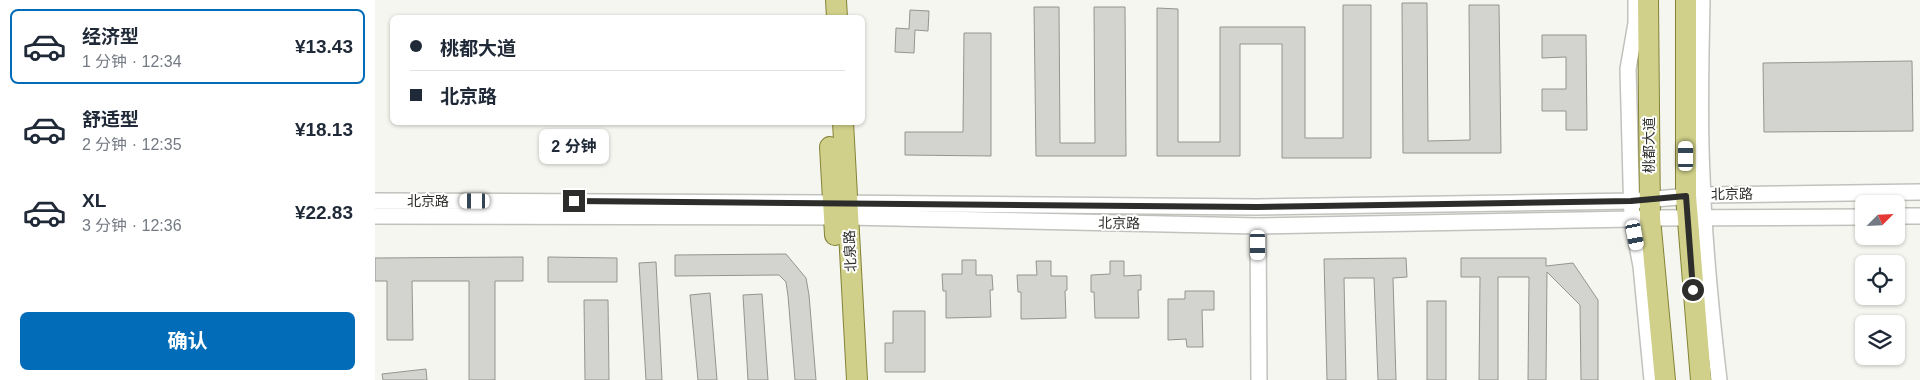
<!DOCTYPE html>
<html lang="zh">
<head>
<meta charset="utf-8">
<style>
  body { margin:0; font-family:Arial,"Noto Sans SC",sans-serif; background:#f6f6f7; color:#1f2937; height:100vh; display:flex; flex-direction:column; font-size:19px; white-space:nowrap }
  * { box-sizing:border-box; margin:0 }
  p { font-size:16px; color:#747a83 }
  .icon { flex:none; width:28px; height:28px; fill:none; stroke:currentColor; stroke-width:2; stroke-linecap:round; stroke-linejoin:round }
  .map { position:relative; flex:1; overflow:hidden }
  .panel { display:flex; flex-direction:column; background:#fff; width:375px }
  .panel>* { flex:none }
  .guide { position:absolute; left:15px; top:15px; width:475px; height:110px; border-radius:8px; box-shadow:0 1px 4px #0004; display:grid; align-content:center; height:110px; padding:0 20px; background:#fff }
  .needle { width:32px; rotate:66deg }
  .tools { position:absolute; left:1480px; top:195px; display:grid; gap:10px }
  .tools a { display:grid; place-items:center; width:50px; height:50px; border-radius:8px; background:#fff; box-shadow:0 1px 4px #0004; font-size:25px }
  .end { position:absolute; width:22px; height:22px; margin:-11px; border:6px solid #2d2e2c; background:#fff; box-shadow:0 0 0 2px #fff }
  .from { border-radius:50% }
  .bubble { position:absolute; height:35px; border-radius:8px; background:#fff; box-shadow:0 1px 4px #0004; font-size:16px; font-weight:700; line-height:35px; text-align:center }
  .car { position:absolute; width:15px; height:30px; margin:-15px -8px; border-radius:6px; box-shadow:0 0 4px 1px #0007; background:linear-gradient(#fff 24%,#345 0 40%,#fff 0 76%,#345 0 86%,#fff 0) }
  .guide b { display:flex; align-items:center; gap:18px; height:48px; font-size:19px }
  .guide b+b { border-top:1px solid #e0e1e3 }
  .guide i { width:12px; height:12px; background:#1f2937 }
  ul { padding:9px 0 0; list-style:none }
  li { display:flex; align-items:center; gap:15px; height:75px; margin:0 10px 8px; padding:0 10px; border:2px solid transparent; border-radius:8px }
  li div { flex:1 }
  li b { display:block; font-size:19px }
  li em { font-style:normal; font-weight:700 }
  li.selected { border-color:#026cb8 }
  li>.icon { width:45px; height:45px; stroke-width:1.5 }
  .action { display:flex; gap:10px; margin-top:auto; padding:10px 20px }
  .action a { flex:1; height:58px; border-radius:8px; background:#026cb8; color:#fff; font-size:20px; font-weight:700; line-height:58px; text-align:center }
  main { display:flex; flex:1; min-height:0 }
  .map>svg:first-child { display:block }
  .building { fill:#d3d3cf; stroke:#949490 }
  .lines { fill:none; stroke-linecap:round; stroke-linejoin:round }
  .minor-casing { stroke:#c1c2bd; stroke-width:18 }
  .major-casing { stroke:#838236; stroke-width:22 }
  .minor { stroke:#fff; stroke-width:15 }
  .major { stroke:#d0d08a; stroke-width:20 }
  .route { stroke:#2d2e2c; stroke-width:6 }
  .labels { text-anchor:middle; stroke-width:4; stroke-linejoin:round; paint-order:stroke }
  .street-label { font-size:14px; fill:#2d2e2c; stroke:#fffffe }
</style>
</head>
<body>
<main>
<section class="panel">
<ul>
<li class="selected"><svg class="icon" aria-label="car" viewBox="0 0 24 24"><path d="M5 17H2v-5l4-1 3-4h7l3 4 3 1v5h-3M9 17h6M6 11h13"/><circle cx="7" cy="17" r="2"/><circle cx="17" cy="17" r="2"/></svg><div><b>经济型</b><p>1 分钟 · 12:34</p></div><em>¥13.43</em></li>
<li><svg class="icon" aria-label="car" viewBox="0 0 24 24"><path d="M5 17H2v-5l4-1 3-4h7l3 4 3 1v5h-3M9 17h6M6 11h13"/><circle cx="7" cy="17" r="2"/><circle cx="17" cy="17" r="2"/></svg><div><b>舒适型</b><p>2 分钟 · 12:35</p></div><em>¥18.13</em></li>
<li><svg class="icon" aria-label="car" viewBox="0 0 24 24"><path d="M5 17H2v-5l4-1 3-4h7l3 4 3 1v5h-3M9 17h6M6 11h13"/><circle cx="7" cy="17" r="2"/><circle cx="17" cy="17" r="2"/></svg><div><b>XL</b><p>3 分钟 · 12:36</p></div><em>¥22.83</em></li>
</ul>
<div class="action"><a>确认</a></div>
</section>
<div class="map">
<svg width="1545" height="380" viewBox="0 0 1545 380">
  <rect width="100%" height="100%" fill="#f6f6f1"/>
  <g class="building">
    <polygon points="1027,3 1052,3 1053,141 1095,140 1094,5 1124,5 1126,153 1028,153"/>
    <polygon points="968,5 996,5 996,158 907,158 907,44 865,44 865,156 782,156 782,8 803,9 803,142 845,142 845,27 930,27 930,138 968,138"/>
    <polygon points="659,7 684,7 685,143 720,143 719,7 750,7 751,156 661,156"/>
    <polygon points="535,10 554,11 553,31 540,30 539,53 520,52 521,28 534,29"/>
    <polygon points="589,33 616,33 616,156 530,155 530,132 588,132"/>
    <polygon points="1167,35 1211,35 1212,130 1191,130 1191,111 1167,111 1167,89 1191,89 1191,57 1167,58"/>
    <polygon points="1537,61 1538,131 1389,132 1388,63"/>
    <polygon points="411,254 431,278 434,295 441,380 420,380 413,296 411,282 404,275 300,276 300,255"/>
    <polygon points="148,257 148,281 120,281 120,380 94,380 94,281 37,281 38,340 12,340 12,281 0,281 0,258"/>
    <polygon points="173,257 242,258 242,282 173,282"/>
    <polygon points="1031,258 1032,277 1018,278 1021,380 1003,380 999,278 969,278 971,380 952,380 949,259"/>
    <polygon points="1086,258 1171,258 1171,266 1198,263 1223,300 1223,380 1206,380 1205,305 1172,272 1171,380 1153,380 1154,277 1123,277 1123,380 1104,380 1105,277 1086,277"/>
    <polygon points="587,260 601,260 601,275 617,275 618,290 615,290 616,317 571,318 571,291 568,291 567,274 587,274"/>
    <polygon points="661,261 676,261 676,276 692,276 692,290 690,291 691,318 646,319 646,292 643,292 642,275 662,275"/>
    <polygon points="735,261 749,261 749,276 766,275 766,290 763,290 764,318 720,318 719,292 716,292 716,275 735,274"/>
    <polygon points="281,262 287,380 271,380 264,263"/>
    <polygon points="810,291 839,291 839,310 827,310 828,347 812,347 811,339 793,340 793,299 810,299"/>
    <polygon points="335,293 342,380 323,380 315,295"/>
    <polygon points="387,294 393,380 373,380 368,295"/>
    <polygon points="209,300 233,300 234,380 210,380"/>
    <rect x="1052" y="301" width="19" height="79"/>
    <polygon points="518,311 550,311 550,372 510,372 510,343 518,343"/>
    <polygon points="51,369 52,380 8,380 7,374"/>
  </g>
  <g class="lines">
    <g class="minor-casing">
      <g id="minor">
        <polyline points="1261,0 1261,23 1253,69 1257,219 1266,266 1277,380"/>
        <path d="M1327,0C1326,58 1324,117 1327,175C1329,244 1336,312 1344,380"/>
        <polyline points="0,201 458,203 882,207 1256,201 1328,195 1545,192"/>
        <polyline points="0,216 473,217 883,226 1257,219 1275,218 1489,217"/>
        <polyline points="1521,216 1545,216"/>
        <polyline points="883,226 884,380"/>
      </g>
    </g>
    <g class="major-casing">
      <g id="major">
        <polyline points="461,0 462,18"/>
        <polyline points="1273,0 1275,218 1290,380"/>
        <polyline points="1311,0 1311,196 1326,380"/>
        <polyline points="468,122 482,380"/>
        <polyline points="455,147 460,235"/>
      </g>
    </g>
    <use href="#minor" class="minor"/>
    <use href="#major" class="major"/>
  </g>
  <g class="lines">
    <polyline class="route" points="199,201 882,207 1256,201 1311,196 1318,290"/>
  </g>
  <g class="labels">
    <g class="street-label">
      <text transform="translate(1274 145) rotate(-90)" y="5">桃都大道</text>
      <text transform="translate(1357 194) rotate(-1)" y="5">北京路</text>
      <text x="53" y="206">北京路</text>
      <text transform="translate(744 223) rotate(1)" y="5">北京路</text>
      <text transform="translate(475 251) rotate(-93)" y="5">北泉路</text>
    </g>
  </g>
</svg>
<div class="tools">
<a><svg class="needle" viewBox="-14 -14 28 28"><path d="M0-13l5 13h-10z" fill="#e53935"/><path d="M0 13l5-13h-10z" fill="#747a83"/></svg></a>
<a><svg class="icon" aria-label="locate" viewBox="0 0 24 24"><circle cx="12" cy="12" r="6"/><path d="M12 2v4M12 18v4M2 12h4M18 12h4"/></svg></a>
<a><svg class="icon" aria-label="layers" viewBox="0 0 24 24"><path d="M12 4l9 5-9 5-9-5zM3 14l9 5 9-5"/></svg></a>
</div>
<i class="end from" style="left:1318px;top:290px"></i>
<i class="end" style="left:199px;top:201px"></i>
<div class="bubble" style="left:164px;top:129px;width:70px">2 分钟</div>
<i class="car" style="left:1311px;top:156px;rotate:0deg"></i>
<i class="car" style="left:100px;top:201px;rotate:270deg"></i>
<i class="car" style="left:1260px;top:235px;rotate:169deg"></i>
<i class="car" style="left:883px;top:245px;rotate:180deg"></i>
<div class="guide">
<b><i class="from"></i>桃都大道</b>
<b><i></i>北京路</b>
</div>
</div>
</main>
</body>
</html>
